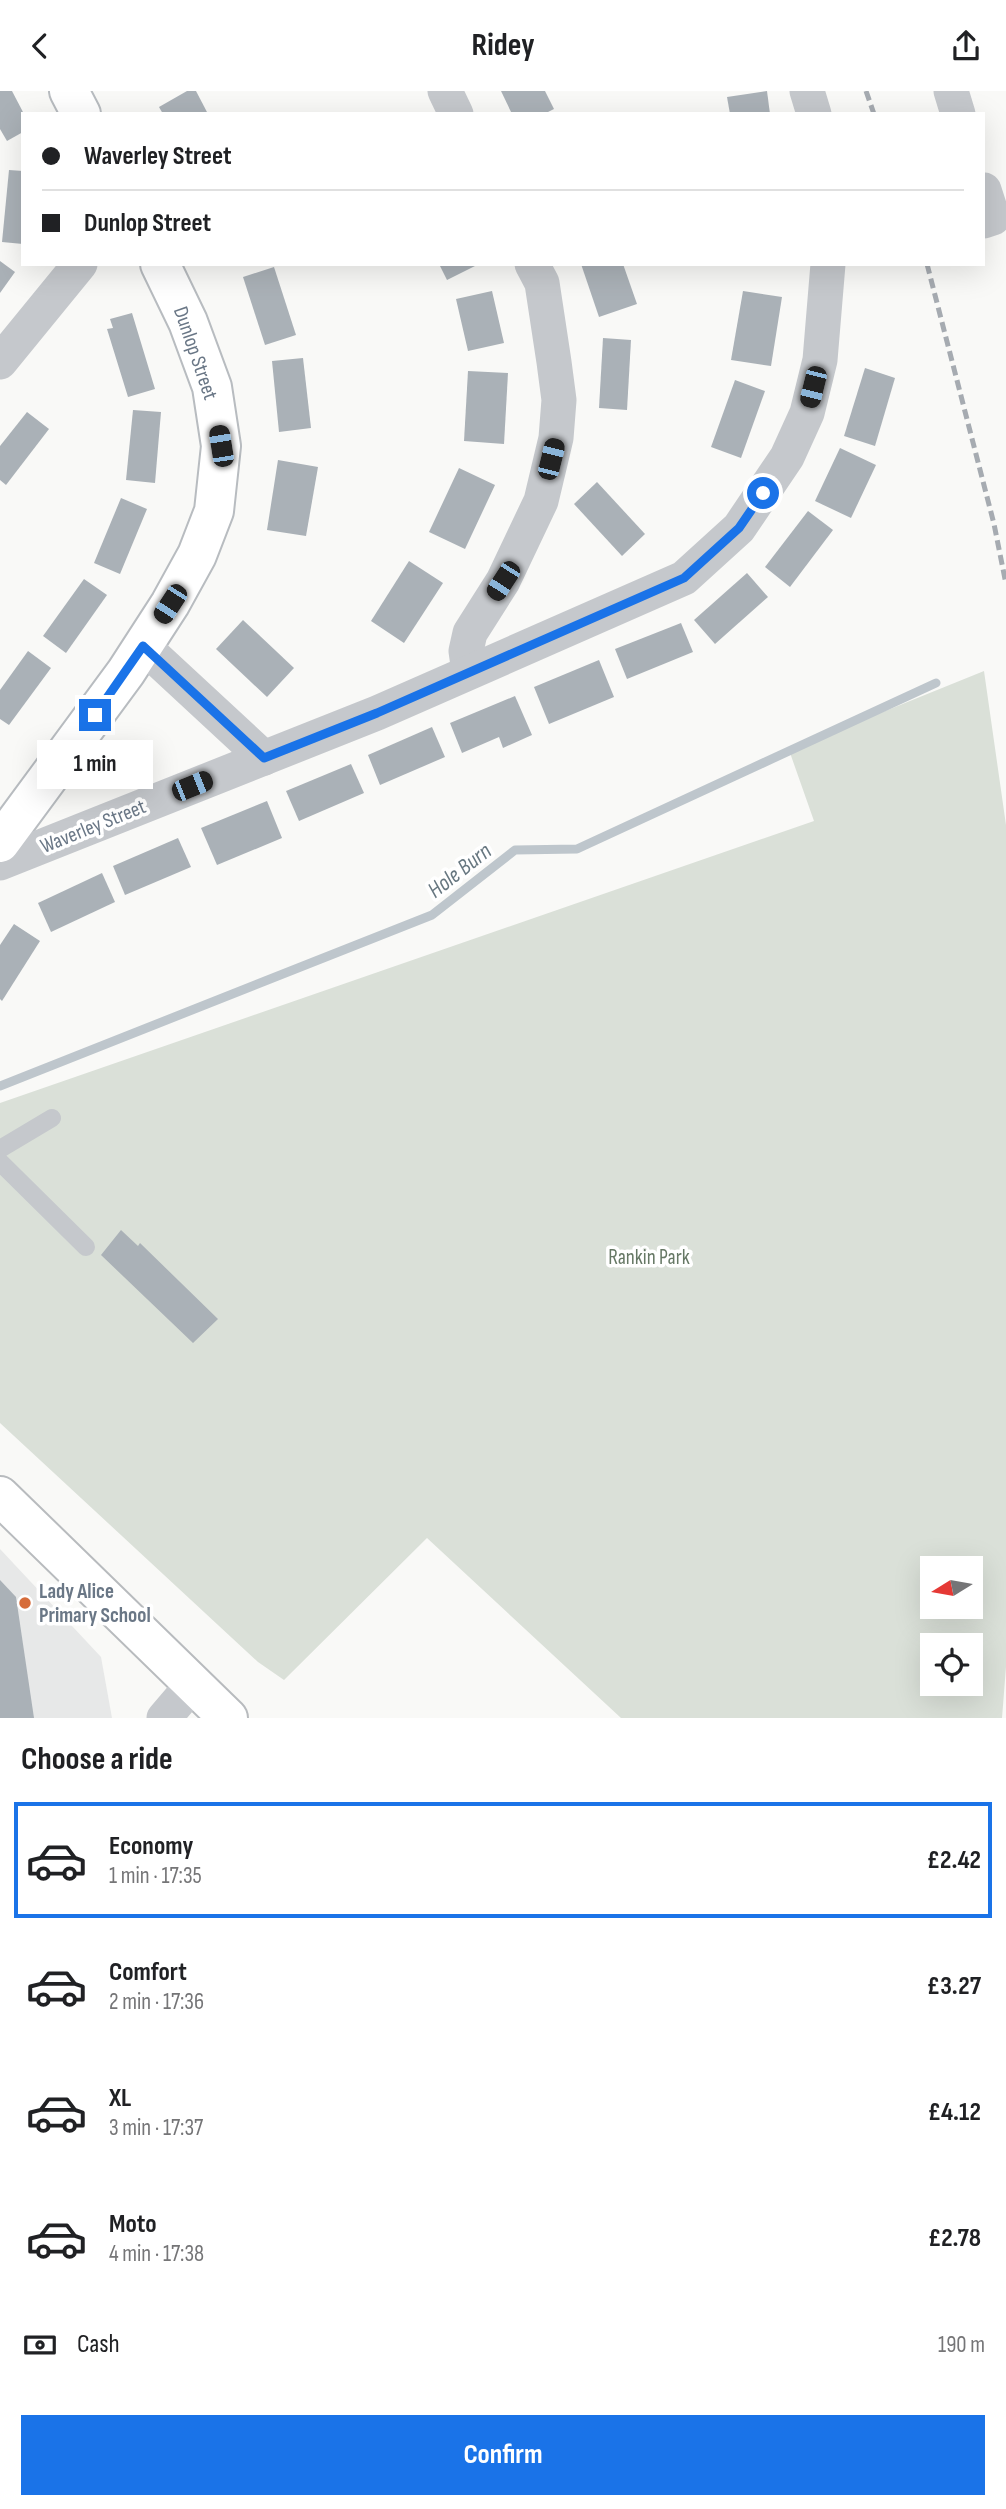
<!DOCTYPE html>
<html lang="en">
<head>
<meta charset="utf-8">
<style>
  body { margin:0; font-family:"Sofia Sans Condensed",sans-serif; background:#f6f6f6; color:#202124; height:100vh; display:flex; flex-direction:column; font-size:26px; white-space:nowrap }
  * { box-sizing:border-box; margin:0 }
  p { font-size:23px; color:#757577 }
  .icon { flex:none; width:38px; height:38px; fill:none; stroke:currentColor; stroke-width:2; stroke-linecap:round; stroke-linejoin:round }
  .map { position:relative; height:1627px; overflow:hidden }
  .drawer { display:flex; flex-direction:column; background:#fff; flex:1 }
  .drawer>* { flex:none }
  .top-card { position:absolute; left:21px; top:21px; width:964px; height:154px; border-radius:0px; box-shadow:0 7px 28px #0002; display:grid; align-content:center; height:154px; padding:0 21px; background:#fff }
  .needle { width:46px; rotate:259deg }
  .buttons { position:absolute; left:920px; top:1465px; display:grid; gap:14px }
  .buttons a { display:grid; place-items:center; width:63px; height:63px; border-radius:0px; background:#fff; box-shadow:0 7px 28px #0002; font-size:35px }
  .end { position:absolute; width:32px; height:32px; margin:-16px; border:9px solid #1a73e8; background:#fff; box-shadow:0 0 0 4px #fff }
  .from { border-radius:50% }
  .bubble { position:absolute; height:49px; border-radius:0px; background:#fff; box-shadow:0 7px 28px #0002; font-size:23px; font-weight:700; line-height:49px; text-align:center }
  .car { position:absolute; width:21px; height:42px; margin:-21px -10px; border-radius:9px; box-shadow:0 0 5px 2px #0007; background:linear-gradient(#222 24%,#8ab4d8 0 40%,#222 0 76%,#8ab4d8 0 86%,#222 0) }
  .top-card b { display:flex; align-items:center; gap:24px; height:66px; font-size:26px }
  .top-card b+b { border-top:2px solid #e0e0e0 }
  .top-card i { width:18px; height:18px; background:#202124 }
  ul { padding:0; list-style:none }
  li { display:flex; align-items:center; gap:21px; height:116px; margin:0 14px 10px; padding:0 7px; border:4px solid transparent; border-radius:0px }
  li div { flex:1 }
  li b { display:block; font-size:26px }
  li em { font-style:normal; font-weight:700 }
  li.on { border-color:#1a73e8 }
  li>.icon { width:63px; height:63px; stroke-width:1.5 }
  h2 { padding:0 21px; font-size:32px; line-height:84px }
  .pay { display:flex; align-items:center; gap:18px; height:77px; padding:0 21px; font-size:26px }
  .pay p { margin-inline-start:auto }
  .cta { display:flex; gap:14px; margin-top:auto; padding:14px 21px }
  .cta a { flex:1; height:80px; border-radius:0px; background:#1a73e8; color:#fff; font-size:28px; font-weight:700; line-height:80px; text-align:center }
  header { display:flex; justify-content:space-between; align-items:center; height:91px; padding:0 21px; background:#fff; font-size:32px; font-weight:700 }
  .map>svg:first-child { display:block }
  .built { fill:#e7e8e8 }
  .green { fill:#dae0d8; fill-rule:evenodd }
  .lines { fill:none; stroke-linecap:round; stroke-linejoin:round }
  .stream { stroke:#bec6cc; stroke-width:9 }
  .building { fill:#aab1b7 }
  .secondary-casing { stroke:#b8bcc0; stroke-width:42 }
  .trunk-casing { stroke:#b8bbbe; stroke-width:42 }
  .service { stroke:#c5c8cc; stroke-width:18 }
  .minor { stroke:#c5c8cc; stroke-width:35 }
  .secondary { stroke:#fff; stroke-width:38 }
  .trunk { stroke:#fff; stroke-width:38 }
  .rail { stroke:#a6abb1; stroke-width:5; stroke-dasharray:10 5; stroke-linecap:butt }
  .route { stroke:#1a73e8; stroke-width:9 }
  .poi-dot { fill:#d66c3a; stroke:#fff; stroke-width:2.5 }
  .labels { text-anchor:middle; stroke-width:7; stroke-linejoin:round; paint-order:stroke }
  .street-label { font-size:21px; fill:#6a7786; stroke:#fff }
  .park-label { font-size:21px; fill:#667865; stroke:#fff }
  .poi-label { font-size:21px; font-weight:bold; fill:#6a7786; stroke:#fff; text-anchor:start }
  .water-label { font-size:23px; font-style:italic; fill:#677780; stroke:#fff }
</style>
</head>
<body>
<header><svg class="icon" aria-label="back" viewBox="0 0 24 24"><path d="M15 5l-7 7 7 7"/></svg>Ridey<svg class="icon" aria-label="share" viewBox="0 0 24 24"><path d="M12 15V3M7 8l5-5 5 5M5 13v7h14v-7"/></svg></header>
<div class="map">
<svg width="1006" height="1627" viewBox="0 0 1006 1627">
  <rect width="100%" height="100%" fill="#f9f9f7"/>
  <polygon class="built" points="0,1458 101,1566 112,1627 0,1627"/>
  <path class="green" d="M984,580L1006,734V1576L1002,1627H621L427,1447L284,1589L258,1571L0,1332V1012L814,730L789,659ZM933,1477H971V1516H933ZM933,1554H971V1592H933Z"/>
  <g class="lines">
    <polyline class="stream" points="0,995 432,824 515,759 577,758 936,592"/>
  </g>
  <g class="building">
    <polygon points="0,0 12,0 24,23 23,41 7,50 0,38"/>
    <polygon points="187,0 196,0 208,23 163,23 159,16"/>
    <polygon points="501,0 545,0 554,18 544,23 512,23"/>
    <polygon points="767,0 770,23 730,23 727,6"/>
    <polygon points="9,79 23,80 23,153 2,151"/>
    <polygon points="0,170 15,181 0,202"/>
    <polygon points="439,173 479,173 447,189"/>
    <polygon points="581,173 623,173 637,213 599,226"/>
    <polygon points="274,176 296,244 265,254 243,186"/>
    <polygon points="492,200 504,252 468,260 456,208"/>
    <polygon points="743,200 782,206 771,275 731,269"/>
    <polygon points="132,222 155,298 128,306 107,238 113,237 110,228"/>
    <polygon points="603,247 631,249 627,319 599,317"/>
    <polygon points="303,267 311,337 279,341 272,270"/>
    <polygon points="865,277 895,287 875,355 844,345"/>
    <polygon points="468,280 508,282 504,353 464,350"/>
    <polygon points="735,289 765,300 741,367 711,356"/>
    <polygon points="133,319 161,321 155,392 126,389"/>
    <polygon points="27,321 49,338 6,394 0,389 0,355"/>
    <polygon points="840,357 876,374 851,427 815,410"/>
    <polygon points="278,369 318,376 306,445 267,439"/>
    <polygon points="459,377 495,394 465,458 429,441"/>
    <polygon points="597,391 645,443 622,465 574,413"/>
    <polygon points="121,407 147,418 120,483 94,472"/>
    <polygon points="808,420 833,439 790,496 765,476"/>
    <polygon points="409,470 443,492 404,552 371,530"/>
    <polygon points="747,482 768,506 715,553 694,529"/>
    <polygon points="84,488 107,504 66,562 43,545"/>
    <polygon points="243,529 294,577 267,606 216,558"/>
    <polygon points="681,532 693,561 627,588 615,558"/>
    <polygon points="28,560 51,577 9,634 0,628 0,599"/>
    <polygon points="599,569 614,606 549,633 534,596"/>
    <polygon points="515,605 532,644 503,657 499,646 462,662 450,632"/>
    <polygon points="432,636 445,666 380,694 368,664"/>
    <polygon points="351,673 364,702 299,730 286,700"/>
    <polygon points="267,710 282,747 217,774 201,737"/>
    <polygon points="178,747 191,776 125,804 113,775"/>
    <polygon points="102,782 115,811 51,841 38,812"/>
    <polygon points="14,833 40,850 2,910 0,908 0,854"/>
    <polygon points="121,1139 138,1155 140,1152 218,1228 193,1252 101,1164"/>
    <polygon points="0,1489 16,1506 34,1627 0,1627"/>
  </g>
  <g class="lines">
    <g class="secondary-casing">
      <g id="secondary">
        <polyline points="69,0 81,23"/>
        <polyline points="0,752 126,581 170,513 197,464 214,420 221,355 212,296 188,231 160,173"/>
      </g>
    </g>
    <g class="trunk-casing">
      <polyline id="trunk" points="0,1405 228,1627"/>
    </g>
    <g class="service">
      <polyline points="0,1058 52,1027"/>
      <polyline points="0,1071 86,1156"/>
    </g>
    <g class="minor">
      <polyline points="445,0 456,23"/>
      <polyline points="807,0 814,23"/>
      <polyline points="951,0 958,23"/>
      <polyline points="984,99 993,127 984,130"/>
      <polyline points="0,271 80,173"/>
      <polyline points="143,555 264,667"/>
      <polyline points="469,581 466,560 470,542 503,490 541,410 556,347 559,309 554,271 542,192 532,173"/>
      <polyline points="0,772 377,622 684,487 739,437 787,366 807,322 820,269 828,173"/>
      <polyline points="164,1627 193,1593"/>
    </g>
    <use href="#secondary" class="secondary"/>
    <use href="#trunk" class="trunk"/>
    <g class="rail">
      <polyline points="866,0 874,23"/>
      <polyline points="927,173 994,433 1006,493"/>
    </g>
  </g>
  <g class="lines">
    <polyline class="route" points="95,624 143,555 264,667 377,622 684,487 739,437 763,402"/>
  </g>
  <circle class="poi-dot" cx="25" cy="1512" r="7"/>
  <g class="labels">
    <g class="street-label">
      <text transform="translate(196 262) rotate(71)" y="7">Dunlop Street</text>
      <text transform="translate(93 735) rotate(-22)" y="7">Waverley Street</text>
    </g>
    <g class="park-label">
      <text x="649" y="1173">Rankin Park</text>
    </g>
    <g class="poi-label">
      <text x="39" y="1507">Lady Alice<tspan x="39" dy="24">Primary School</tspan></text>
    </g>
    <g class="water-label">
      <text transform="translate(459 779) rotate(-38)" y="8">Hole Burn</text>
    </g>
  </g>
</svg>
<div class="buttons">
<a><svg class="needle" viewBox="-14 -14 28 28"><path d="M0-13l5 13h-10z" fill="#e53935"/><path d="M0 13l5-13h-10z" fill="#757577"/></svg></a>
<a><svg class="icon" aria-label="locate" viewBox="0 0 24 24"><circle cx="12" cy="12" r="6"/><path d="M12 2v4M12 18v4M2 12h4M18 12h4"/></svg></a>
</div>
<i class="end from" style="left:763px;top:402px"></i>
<i class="end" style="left:95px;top:624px"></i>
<div class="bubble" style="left:37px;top:649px;width:116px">1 min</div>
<i class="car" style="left:813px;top:296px;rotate:194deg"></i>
<i class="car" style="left:221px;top:355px;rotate:351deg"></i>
<i class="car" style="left:551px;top:368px;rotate:14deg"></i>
<i class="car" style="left:503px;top:490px;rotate:213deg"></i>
<i class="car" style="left:170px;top:513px;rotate:213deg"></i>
<i class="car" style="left:192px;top:695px;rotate:68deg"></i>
<div class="top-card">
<b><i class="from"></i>Waverley Street</b>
<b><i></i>Dunlop Street</b>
</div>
</div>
<section class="drawer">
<h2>Choose a ride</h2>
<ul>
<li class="on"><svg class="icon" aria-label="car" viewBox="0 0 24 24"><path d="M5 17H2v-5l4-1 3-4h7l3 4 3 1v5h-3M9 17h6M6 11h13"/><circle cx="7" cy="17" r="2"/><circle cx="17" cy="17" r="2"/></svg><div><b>Economy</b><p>1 min · 17:35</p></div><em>£2.42</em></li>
<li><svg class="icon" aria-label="car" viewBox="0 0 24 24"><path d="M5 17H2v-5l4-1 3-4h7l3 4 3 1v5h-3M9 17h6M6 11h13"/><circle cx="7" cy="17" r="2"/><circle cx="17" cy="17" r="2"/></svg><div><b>Comfort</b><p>2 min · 17:36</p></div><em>£3.27</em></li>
<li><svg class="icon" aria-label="car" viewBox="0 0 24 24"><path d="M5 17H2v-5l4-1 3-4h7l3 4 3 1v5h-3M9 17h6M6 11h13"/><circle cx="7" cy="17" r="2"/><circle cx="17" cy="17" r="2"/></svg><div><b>XL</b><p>3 min · 17:37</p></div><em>£4.12</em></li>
<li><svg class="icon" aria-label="car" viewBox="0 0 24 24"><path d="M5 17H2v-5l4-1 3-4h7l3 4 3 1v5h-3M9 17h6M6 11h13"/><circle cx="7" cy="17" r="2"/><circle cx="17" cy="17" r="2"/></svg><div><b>Moto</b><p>4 min · 17:38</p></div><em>£2.78</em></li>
</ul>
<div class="pay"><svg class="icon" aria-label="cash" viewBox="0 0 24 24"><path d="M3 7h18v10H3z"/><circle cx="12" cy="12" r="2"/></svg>Cash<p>190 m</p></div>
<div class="cta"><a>Confirm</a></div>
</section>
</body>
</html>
